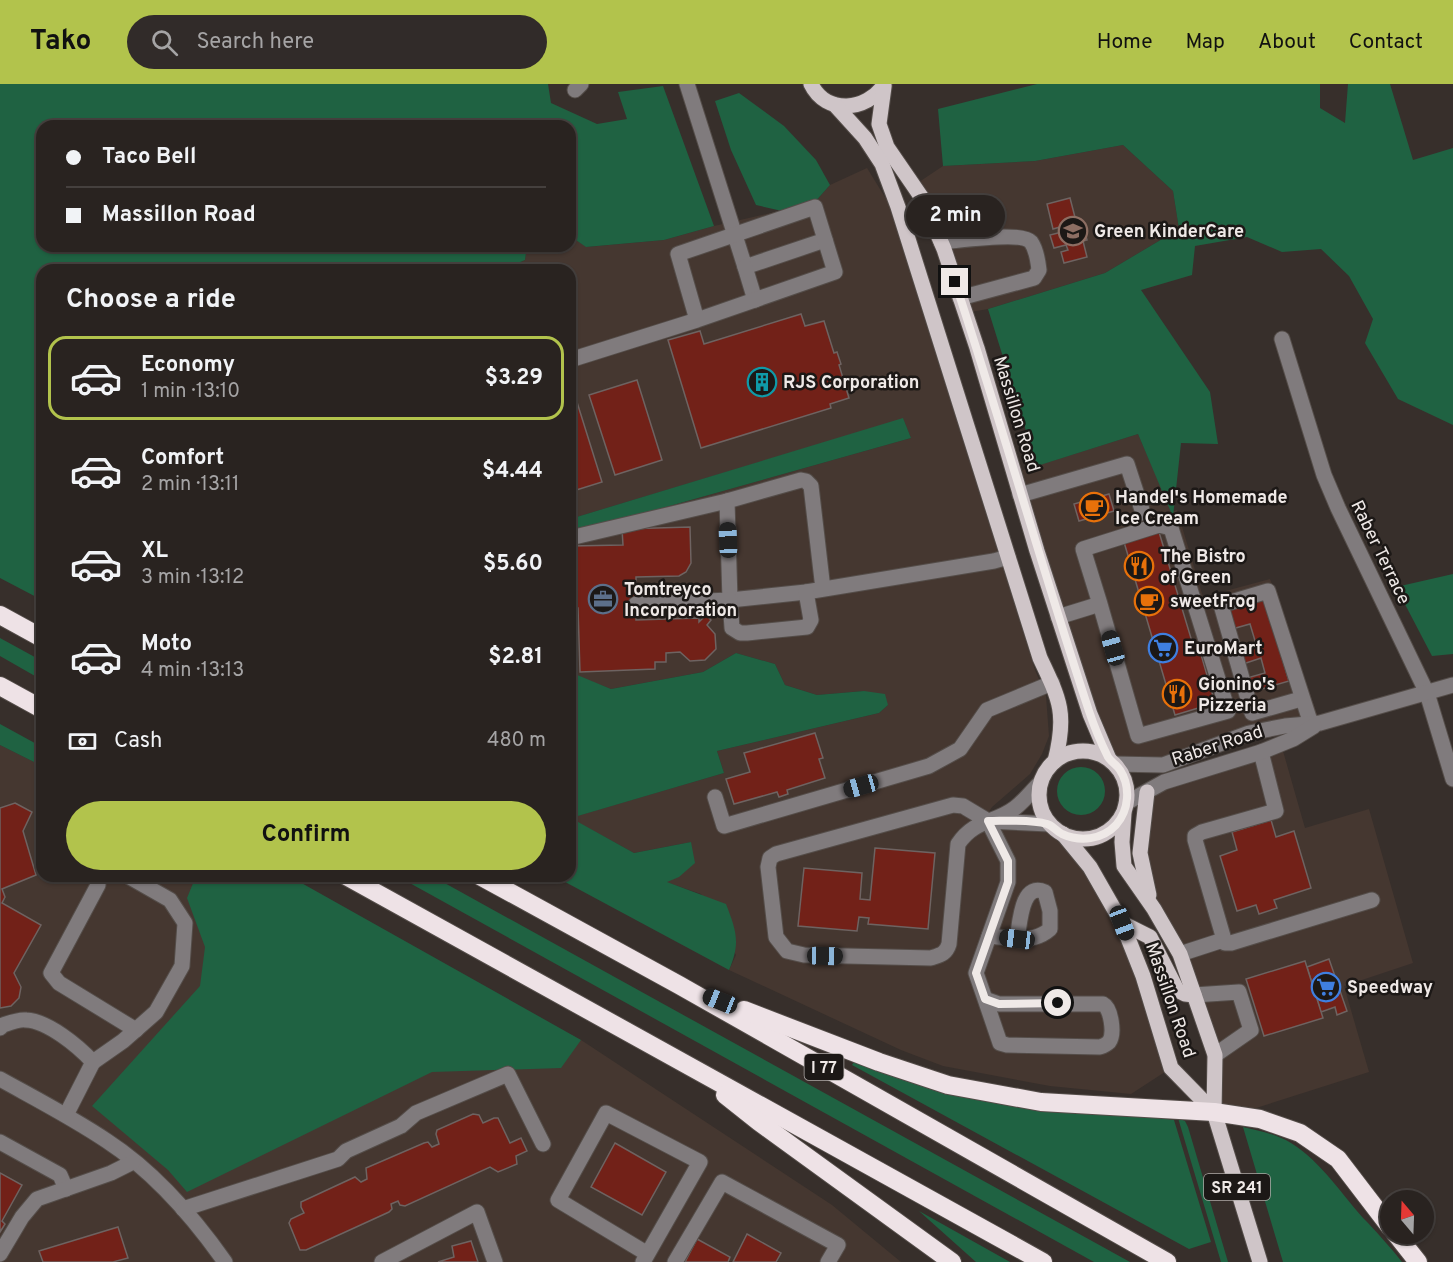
<!DOCTYPE html>
<html lang="en">
<head>
<meta charset="utf-8">
<style>
  body { margin:0; font-family:Overpass,sans-serif; background:#312b29; color:#f1f3f6; height:100vh; display:flex; flex-direction:column; font-size:22px; white-space:nowrap }
  * { box-sizing:border-box; margin:0 }
  p { font-size:20px; color:#a5a4a5 }
  .icon { flex:none; width:33px; height:33px; fill:none; stroke:currentColor; stroke-width:2; stroke-linecap:round; stroke-linejoin:round }
  .map { position:relative; flex:1; overflow:hidden }
  .side { position:absolute; left:36px; top:180px; width:540px; height:618px; display:flex; flex-direction:column; background:#292320; border-radius:18px; box-shadow:0 2px 4px #0004,0 0 0 2px #45403e }
  .side>* { flex:none }
  .guide { position:absolute; left:36px; top:36px; width:540px; height:132px; border-radius:18px; box-shadow:0 2px 4px #0004,0 0 0 2px #45403e; display:grid; align-content:center; height:132px; padding:0 30px; background:#292320 }
  .needle { width:39px; rotate:341deg }
  .tools { position:absolute; left:1380px; top:1106px; display:grid; gap:12px }
  .tools a { display:grid; place-items:center; width:54px; height:54px; border-radius:50%; background:#292320; box-shadow:0 2px 4px #0004,0 0 0 2px #45403e; font-size:30px }
  .end { position:absolute; width:27px; height:27px; margin:-14px; border:8px solid #efe9e7; background:#111; box-shadow:0 0 0 3px #111 }
  .from { border-radius:50% }
  .bubble { position:absolute; height:42px; border-radius:21px; background:#292320; box-shadow:0 2px 4px #0004,0 0 0 2px #45403e; font-size:20px; font-weight:700; line-height:42px; text-align:center }
  .car { position:absolute; width:18px; height:36px; margin:-18px -9px; border-radius:8px; box-shadow:0 0 4px 2px #0007; background:linear-gradient(#222 24%,#8ab4d8 0 40%,#222 0 76%,#8ab4d8 0 86%,#222 0) }
  .guide b { display:flex; align-items:center; gap:21px; height:57px; font-size:22px }
  .guide b+b { border-top:2px solid #45403e }
  .guide i { width:15px; height:15px; background:#f1f3f6 }
  ul { padding:0; list-style:none }
  li { display:flex; align-items:center; gap:18px; height:84px; margin:0 12px 9px; padding:0 18px; border:3px solid transparent; border-radius:18px }
  li div { flex:1 }
  li b { display:block; font-size:22px }
  li em { font-style:normal; font-weight:700 }
  li.selected { border-color:#b2c34c }
  li>.icon { width:54px; height:54px; stroke-width:1.5 }
  h2 { padding:0 30px; font-size:27px; line-height:72px }
  .pay { display:flex; align-items:center; gap:15px; height:66px; padding:0 30px; font-size:22px }
  .pay p { margin-inline-start:auto }
  .cta { display:flex; gap:12px; margin-top:auto; padding:12px 30px }
  .cta a { flex:1; height:69px; border-radius:36px; background:#b2c34c; color:#111; font-size:24px; font-weight:700; line-height:69px; text-align:center }
  header { display:flex; align-items:center; gap:36px; box-sizing:border-box; height:84px; padding:0 30px; background:#b2c34c; color:#111 }
  header strong { font-size:28px }
  nav { display:flex; gap:33px; margin-inline-start:auto; font-size:21px }
  .search { width:420px; height:54px; background:#312b29; display:flex; align-items:center; gap:15px; box-sizing:border-box; padding:0 21px; border-radius:33px; color:#a5a4a5; font-size:22px }
  .map>svg:first-child { display:block }
  .built { fill:#453730 }
  .green { fill:#1f6242 }
  .building { fill:#722118; stroke:#6e6361; stroke-width:1.5 }
  .lines { fill:none; stroke-linecap:round; stroke-linejoin:round }
  .minor-casing { stroke:#544d49; stroke-width:17 }
  .major-casing { stroke:#544d49; stroke-width:17 }
  .highway-casing { stroke:#544d49; stroke-width:20 }
  .minor { stroke:#807b7d; stroke-width:15 }
  .major { stroke:#cfc5c8; stroke-width:15 }
  .highway { stroke:#eee2e6; stroke-width:18 }
  .route { stroke:#efe9e7; stroke-width:8 }
  .labels { text-anchor:middle; stroke-width:5; stroke-linejoin:round; paint-order:stroke }
  .shield { fill:#1c1816; stroke:#b0aaa8; stroke-width:1.5 }
  .shield-label { font-size:16px; font-weight:bold; fill:#efe9e7 }
  .poi-label { font-size:18px; font-weight:bold; fill:#efe9e7; stroke:#1c1816; text-anchor:start }
  .street-label { font-size:18px; fill:#efe9e7; stroke:#1c1816 }
</style>
</head>
<body>
<header>
<strong>Tako</strong>
<div class="search"><svg class="icon" aria-label="search" viewBox="0 0 24 24"><circle cx="10" cy="10" r="6"/><path d="M15 15l6 6"/></svg>Search here</div>
<nav><a>Home</a><a>Map</a><a>About</a><a>Contact</a></nav>
</header>
<div class="map">
<svg width="1453" height="1178" viewBox="0 0 1453 1178">
  <rect width="100%" height="100%" fill="#372f2b"/>
  <g class="built">
    <polygon points="1123,61 1173,107 1179,145 1105,189 988,225 965,229 913,102 943,82 1035,77"/>
    <polygon points="867,84 888,118 1035,586 1046,612 1049,652 1042,670 1030,690 992,723 982,739 1049,740 1059,749 1122,839 1171,984 1131,1010 1050,1002 943,982 901,966 729,886 736,871 701,810 666,798 691,758 634,769 570,734 724,689 717,667 879,629 888,621 864,607 817,611 785,601 775,580 736,569 703,588 611,605 572,590 570,588 570,450 911,354 903,335 570,435 570,186 502,186 525,176 527,162 570,162 570,152 587,163 664,156 714,142 814,119 830,101"/>
    <polygon points="1138,350 1172,428 1177,426 1203,513 1270,495 1320,639 1285,642 1163,681 1115,680 1014,389"/>
    <polygon points="1281,660 1305,744 1369,725 1413,879 1344,902 1369,988 1234,1031 1214,1028 1215,971 1147,802 1147,708"/>
    <polygon points="0,661 42,682 42,792 258,792 581,956 832,1121 901,1178 0,1178"/>
  </g>
  <g class="green">
    <polygon points="0,0 548,0 551,19 597,40 627,35 618,8 663,2 714,142 664,156 586,163 570,152 570,42 42,42 42,162 527,162 525,176 502,186 42,186 42,516 0,494"/>
    <polygon points="1037,0 1320,0 1320,24 1345,39 1348,0 1390,0 1413,76 1453,64 1453,341 1398,315 1365,259 1373,235 1349,192 1321,165 1282,168 1247,153 1195,162 1192,191 1141,206 1210,308 1218,360 1181,359 1173,433 1138,350 1037,382 988,225 1105,189 1179,145 1173,107 1123,61 1035,77 943,82 938,25"/>
    <polygon points="739,9 784,42 816,76 830,101 814,119 782,127 756,121 731,66 715,17"/>
    <polygon points="903,334 911,354 570,450 570,435"/>
    <polygon points="1453,490 1453,570 1432,572 1396,503"/>
    <polygon points="0,554 42,577 42,596 0,572"/>
    <path d="M736,569L775,580L785,601L817,611L864,607L885,610L888,621L879,629L717,667L724,689L571,734L634,769L691,758L695,779L679,793L667,798L726,820C736,846 741,859 729,886L554,792H570V588L611,605L703,588Z"/>
    <polygon points="0,640 42,663 42,682 0,661"/>
    <circle cx="1081" cy="707" r="24"/>
    <polygon points="196,792 289,792 581,956 561,984 432,988 187,1108 168,1086 92,1022 200,902 205,863 187,814"/>
    <polygon points="397,792 432,792 1130,1178 1094,1178"/>
    <polygon points="854,978 935,1005 1174,1036 1211,1158 1189,1165 852,981"/>
    <polygon points="1178,1034 1185,1037 1188,1043 1228,1178 1221,1178"/>
    <path d="M1243,1043C1260,1047 1276,1050 1291,1059C1324,1080 1342,1112 1368,1139C1380,1152 1391,1164 1402,1178H1283Z"/>
    <polygon points="919,1127 1010,1178 976,1178"/>
  </g>
  <g class="building">
    <polygon points="1070,114 1078,145 1084,144 1087,156 1083,157 1087,173 1064,179 1061,168 1068,166 1066,161 1054,164 1050,151 1062,148 1060,143 1053,145 1047,120"/>
    <polygon points="801,230 805,242 824,237 834,269 837,268 841,280 839,281 849,314 830,320 831,324 701,364 668,256 700,247 704,260"/>
    <polygon points="637,296 662,376 615,391 589,311"/>
    <polygon points="576,315 602,398 570,408 570,317"/>
    <polygon points="1109,410 1114,427 1079,437 1074,420"/>
    <polygon points="690,443 691,479 686,488 679,492 636,493 636,536 699,534 699,538 706,531 711,536 707,541 715,550 716,565 705,576 690,577 680,568 666,569 666,578 655,578 655,585 580,588 578,524 570,524 570,462 623,461 622,445"/>
    <polygon points="1159,448 1193,561 1198,560 1215,619 1175,631 1124,458"/>
    <polygon points="1264,513 1289,597 1251,608 1247,594 1265,589 1261,574 1243,580 1239,565 1256,560 1250,540 1232,545 1226,524"/>
    <polygon points="815,649 823,674 819,675 825,694 787,706 788,710 779,713 777,708 734,720 726,695 750,688 744,669"/>
    <polygon points="15,719 32,728 23,747 36,791 2,805 5,813 2,819 41,841 14,889 21,903 19,914 11,922 0,924 0,724"/>
    <polygon points="1271,736 1276,753 1294,747 1311,804 1274,816 1277,824 1259,830 1256,821 1237,827 1220,772 1237,766 1232,748"/>
    <polygon points="875,764 935,769 928,845 868,840 869,834 859,833 857,847 798,842 804,784 862,789 860,815 870,816"/>
    <polygon points="1329,875 1347,927 1337,931 1335,923 1321,928 1307,883"/>
    <polygon points="1305,877 1323,934 1264,952 1246,895"/>
    <polygon points="473,1030 479,1031 483,1039 494,1034 498,1034 510,1059 521,1054 527,1067 516,1072 517,1080 498,1088 490,1083 405,1122 400,1121 398,1117 391,1120 392,1125 389,1128 306,1166 300,1166 289,1139 291,1135 304,1129 301,1123 301,1118 355,1093 361,1098 367,1095 366,1084 424,1059 428,1058 432,1063 439,1060 436,1050 437,1046"/>
    <polygon points="615,1059 666,1088 642,1131 591,1103"/>
    <polygon points="0,1089 22,1101 2,1137 5,1140 0,1148"/>
    <polygon points="118,1143 128,1174 113,1178 43,1178 39,1167"/>
    <polygon points="747,1150 781,1169 776,1178 733,1178"/>
    <polygon points="697,1155 730,1173 728,1178 685,1178"/>
    <polygon points="471,1157 478,1178 438,1178 454,1173 452,1162"/>
  </g>
  <g class="lines">
    <g class="minor-casing">
      <g id="minor">
        <polyline points="687,0 745,183 825,156"/>
        <polyline points="575,6 581,0"/>
        <path d="M941,158C957,157 1021,147 1031,158C1036,165 1038,177 1039,186L1034,194L960,214"/>
        <polyline points="745,183 755,216"/>
        <polyline points="1282,255 1324,391 1338,424 1427,609 1453,695"/>
        <polyline points="570,276 697,236 835,188 815,123 678,170 697,236"/>
        <polyline points="1020,411 1127,380 1143,429"/>
        <polyline points="570,454 727,417"/>
        <polyline points="823,505 811,402 806,397 801,396 727,417 730,516 806,508 994,477 1008,473"/>
        <polyline points="636,520 730,516 732,544 740,549 747,549 807,543 811,536 806,508"/>
        <polyline points="1058,533 1100,520 1138,652 1228,627 1171,444 1159,441 1083,465 1100,520"/>
        <polyline points="1301,615 1252,629 1221,521 1268,507 1311,640"/>
        <polyline points="1261,668 1276,727 1202,748 1195,752 1195,756 1225,859 1231,859 1372,816"/>
        <polyline points="1115,680 1163,681 1249,649 1285,642 1320,639 1453,601"/>
        <path d="M1039,700C1031,708 1024,717 1015,724C994,740 975,735 958,760L949,860C946,870 940,871 931,874L804,871L787,867L776,853L768,783L770,774L776,770L953,721L963,722L988,737L1049,740"/>
        <polyline points="715,713 724,742 929,682 960,665 987,626 1052,599"/>
        <polyline points="1126,719 1164,698 1261,668 1293,655 1314,642"/>
        <polyline points="98,792 98,801 51,889 59,899 136,946"/>
        <path d="M989,852L1017,855C1020,840 1021,797 1045,808L1050,827V845C1040,854 1029,855 1017,855"/>
        <polyline points="1180,870 1223,856"/>
        <polyline points="1194,911 1239,908 1251,946 1215,971"/>
        <path d="M985,915L1000,959L1007,961L1100,963C1103,962 1107,960 1109,958C1115,950 1111,924 1103,920H999L985,915L976,889L1008,798V777L988,737"/>
        <path d="M0,944L3,941C9,939 19,935 26,936C48,937 78,962 93,978L66,1031"/>
        <polyline points="93,978 123,957 156,928 182,882 185,839 170,816 128,792"/>
        <path d="M0,995C36,1015 73,1034 107,1057C153,1087 194,1134 225,1178"/>
        <polyline points="0,1058 60,1091 66,1105"/>
        <polyline points="183,1125 338,1075 346,1067 401,1042 416,1029 508,990 543,1060"/>
        <polyline points="0,1170 22,1133 37,1115 111,1089 133,1078"/>
        <polyline points="382,1178 477,1128 495,1178"/>
        <polyline points="643,1178 700,1078 606,1029 558,1116 646,1169"/>
        <polyline points="675,1178 722,1098 838,1161 828,1178"/>
      </g>
    </g>
    <g class="major-casing">
      <g id="major">
        <path d="M811,0C826,31 867,27 884,1"/>
        <polyline points="884,3 879,40 887,63 922,114 944,165 977,264 1037,467 1090,630 1109,675"/>
        <path d="M835,21L865,54L882,80L898,123L1040,574C1060,616 1067,630 1055,677"/>
        <circle cx="1083" cy="711" r="44"/>
        <polyline points="1147,708 1140,769 1149,811"/>
        <polyline points="1124,729 1122,758 1124,782 1154,825 1180,870 1215,971 1214,1028 1260,1178"/>
        <polyline points="1063,750 1090,783 1122,839 1143,892 1171,984 1214,1028"/>
        <polyline points="1122,839 1150,853 1177,906 1185,910 1194,911"/>
      </g>
    </g>
    <g class="highway-casing">
      <g id="highway">
        <polyline points="0,531 42,554"/>
        <polyline points="0,602 42,625"/>
        <polyline points="346,792 1043,1178"/>
        <polyline points="480,792 679,901 1167,1178"/>
        <polyline points="744,926 879,978 948,1001 1041,1018 1214,1028 1260,1035 1300,1049 1338,1075 1390,1143"/>
        <polyline points="725,1011 759,1038 952,1178"/>
        <polyline points="1395,1149 1418,1178"/>
      </g>
    </g>
    <use href="#minor" class="minor"/>
    <use href="#major" class="major"/>
    <use href="#highway" class="highway"/>
  </g>
  <g class="lines">
    <path class="route" d="M955,198C1002,340 1042,485 1089,627C1094,642 1101,659 1108,673C1111,678 1117,681 1120,686C1131,703 1129,726 1116,741C1102,756 1080,758 1062,750C1056,747 1052,741 1047,740C1031,735 1005,737 988,737L1008,777V798L976,889L985,915L999,920L1058,919"/>
  </g>
  <defs>
    <g id="school-ring" transform="scale(1.5)"><circle r="9.5" fill="#1c1816" stroke="#8d6e63" stroke-width="1.5"/><path d="M0-5L7-2L0 1L-7-2ZM-4 1L0 2.5L4 1V4Q0 6-4 4Z" fill="#8d6e63"/></g>
    <g id="building-ring" transform="scale(1.5)"><circle r="9.5" fill="#1c1816" stroke="#0f9aa8" stroke-width="1.5"/><path d="M-4-6H4V6H1V3H-1V6H-4ZM-2.5-4.3h1.7v1.8h-1.7ZM.8-4.3h1.7v1.8H.8ZM-2.5-1h1.7V.8h-1.7ZM.8-1h1.7V.8H.8Z" fill="#0f9aa8"/></g>
    <g id="cafe-ring" transform="scale(1.5)"><circle r="9.5" fill="#1c1816" stroke="#e8710a" stroke-width="1.5"/><path d="M-5.5-4.5H6V0H3Q3 3.5 0 3.5H-2.5Q-5.5 3.5-5.5 0ZM3-3.2v2h1.7v-2ZM-6 4.5H4V6H-6Z" fill="#e8710a"/></g>
    <g id="restaurant-ring" transform="scale(1.5)"><circle r="9.5" fill="#1c1816" stroke="#e8710a" stroke-width="1.5"/><path d="M-5-6h1v4h1v-4h1v4h1v-4h1v5L-1.5 .5V6h-2V.5L-5-1ZM5-6V6H3V1.5H1.5Q1.5-4 5-6Z" fill="#e8710a"/></g>
    <g id="office-ring" transform="scale(1.5)"><circle r="9.5" fill="#1c1816" stroke="#5c6f8a" stroke-width="1.5"/><path d="M-6-3h4V-5.5h4V-3h4V5H-6ZM-1-4.5V-3h2v-1.5ZM-6 0V1H6V0Z" fill="#5c6f8a"/></g>
    <g id="supermarket-ring" transform="scale(1.5)"><circle r="9.5" fill="#1c1816" stroke="#3f7fe0" stroke-width="1.5"/><path d="M-6-5.5h2.5l.6 2H6L4.5 2H-2.5L-4.4-4H-6ZM-1.5 3.2a1.3 1.3 0 1 0 .1 0ZM3 3.2a1.3 1.3 0 1 0 .1 0Z" fill="#3f7fe0"/></g>
  </defs>
  <g fill-rule="evenodd">
    <use href="#school-ring" x="1073" y="147"/>
    <use href="#building-ring" x="762" y="298"/>
    <use href="#cafe-ring" x="1094" y="423"/>
    <use href="#restaurant-ring" x="1139" y="482"/>
    <use href="#office-ring" x="603" y="515"/>
    <use href="#cafe-ring" x="1149" y="517"/>
    <use href="#supermarket-ring" x="1163" y="564"/>
    <use href="#restaurant-ring" x="1177" y="610"/>
    <use href="#supermarket-ring" x="1326" y="903"/>
  </g>
  <g class="labels">
    <g class="shield">
      <rect x="804.5" y="970" width="39" height="26" rx="4.5"/>
      <rect x="1204" y="1090" width="66" height="26" rx="4.5"/>
    </g>
    <g class="shield-label">
      <text x="824" y="989">I 77</text>
      <text x="1237" y="1109">SR 241</text>
    </g>
    <g class="poi-label">
      <text x="1094" y="153">Green KinderCare</text>
      <text x="783" y="304">RJS Corporation</text>
      <text x="1115" y="419">Handel's Homemade<tspan x="1115" dy="21">Ice Cream</tspan></text>
      <text x="1160" y="478">The Bistro<tspan x="1160" dy="21">of Green</tspan></text>
      <text x="624" y="511">Tomtreyco<tspan x="624" dy="21">Incorporation</tspan></text>
      <text x="1170" y="523">sweetFrog</text>
      <text x="1184" y="570">EuroMart</text>
      <text x="1198" y="606">Gionino's<tspan x="1198" dy="21">Pizzeria</tspan></text>
      <text x="1347" y="909">Speedway</text>
    </g>
    <g class="street-label">
      <text transform="translate(1017 330) rotate(73)" y="6">Massillon Road</text>
      <text transform="translate(1381 468) rotate(64)" y="6">Raber Terrace</text>
      <text transform="translate(1217 661) rotate(-18)" y="6">Raber Road</text>
      <text transform="translate(1171 916) rotate(71)" y="6">Massillon Road</text>
    </g>
  </g>
</svg>
<div class="tools">
<a><svg class="needle" viewBox="-14 -14 28 28"><path d="M0-13l5 13h-10z" fill="#e53935"/><path d="M0 13l5-13h-10z" fill="#a5a4a5"/></svg></a>
</div>
<i class="end from" style="left:1058px;top:919px"></i>
<i class="end" style="left:955px;top:198px"></i>
<div class="bubble" style="left:906px;top:111px;width:99px">2 min</div>
<i class="car" style="left:728px;top:456px;rotate:358deg"></i>
<i class="car" style="left:1113px;top:564px;rotate:344deg"></i>
<i class="car" style="left:861px;top:702px;rotate:254deg"></i>
<i class="car" style="left:1122px;top:839px;rotate:159deg"></i>
<i class="car" style="left:1017px;top:855px;rotate:277deg"></i>
<i class="car" style="left:825px;top:872px;rotate:91deg"></i>
<i class="car" style="left:720px;top:917px;rotate:292deg"></i>
<div class="guide">
<b><i class="from"></i>Taco Bell</b>
<b><i></i>Massillon Road</b>
</div>
<section class="side">
<h2>Choose a ride</h2>
<ul>
<li class="selected"><svg class="icon" aria-label="car" viewBox="0 0 24 24"><path d="M5 17H2v-5l4-1 3-4h7l3 4 3 1v5h-3M9 17h6M6 11h13"/><circle cx="7" cy="17" r="2"/><circle cx="17" cy="17" r="2"/></svg><div><b>Economy</b><p>1 min · 13:10</p></div><em>$3.29</em></li>
<li><svg class="icon" aria-label="car" viewBox="0 0 24 24"><path d="M5 17H2v-5l4-1 3-4h7l3 4 3 1v5h-3M9 17h6M6 11h13"/><circle cx="7" cy="17" r="2"/><circle cx="17" cy="17" r="2"/></svg><div><b>Comfort</b><p>2 min · 13:11</p></div><em>$4.44</em></li>
<li><svg class="icon" aria-label="car" viewBox="0 0 24 24"><path d="M5 17H2v-5l4-1 3-4h7l3 4 3 1v5h-3M9 17h6M6 11h13"/><circle cx="7" cy="17" r="2"/><circle cx="17" cy="17" r="2"/></svg><div><b>XL</b><p>3 min · 13:12</p></div><em>$5.60</em></li>
<li><svg class="icon" aria-label="car" viewBox="0 0 24 24"><path d="M5 17H2v-5l4-1 3-4h7l3 4 3 1v5h-3M9 17h6M6 11h13"/><circle cx="7" cy="17" r="2"/><circle cx="17" cy="17" r="2"/></svg><div><b>Moto</b><p>4 min · 13:13</p></div><em>$2.81</em></li>
</ul>
<div class="pay"><svg class="icon" aria-label="cash" viewBox="0 0 24 24"><path d="M3 7h18v10H3z"/><circle cx="12" cy="12" r="2"/></svg>Cash<p>480 m</p></div>
<div class="cta"><a>Confirm</a></div>
</section>
</div>
</body>
</html>
